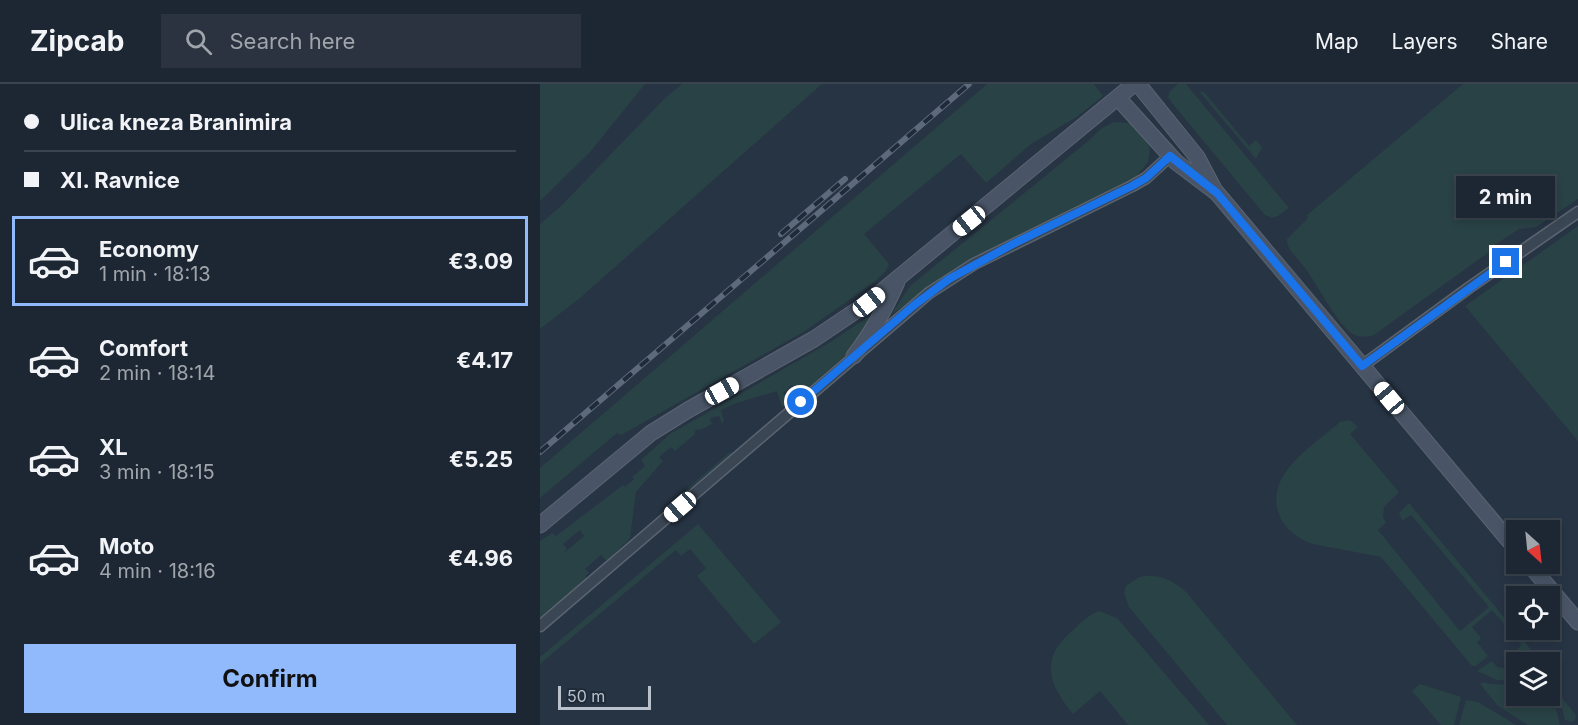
<!DOCTYPE html>
<html lang="en">
<head>
<meta charset="utf-8">
<style>
  body { margin:0; font-family:Inter,sans-serif; background:#2a333f; color:#f1f3f6; height:100vh; display:flex; flex-direction:column; font-size:22px; white-space:nowrap }
  * { box-sizing:border-box; margin:0 }
  p { font-size:20px; color:#a0a5ac }
  .icon { flex:none; width:33px; height:33px; fill:none; stroke:currentColor; stroke-width:2; stroke-linecap:round; stroke-linejoin:round }
  .map { position:relative; flex:1; overflow:hidden }
  .side { display:flex; flex-direction:column; background:#1d2733; width:540px }
  .side>* { flex:none }
  .top-card { display:grid; align-content:center; height:132px; padding:0 24px; background:#1d2733 }
  .needle { width:39px; rotate:153deg }
  .fabs { position:absolute; left:966px; top:436px; display:grid; gap:12px }
  .fabs a { display:grid; place-items:center; width:54px; height:54px; border-radius:0px; background:#1d2733; box-shadow:0 3px 9px #0003,0 0 0 2px #3b444e; font-size:30px }
  .scale { position:absolute; left:18px; bottom:15px; width:93px; box-sizing:border-box; padding-left:6px; border:3px solid #b9c1cd; border-top:0; font-size:16px; line-height:21px; white-space:nowrap; color:#b9c1cd; -webkit-text-stroke:4px #202b39; paint-order:stroke }
  .end { position:absolute; width:27px; height:27px; margin:-14px; border:8px solid #1a73e8; background:#fff; box-shadow:0 0 0 3px #fff }
  .from { border-radius:50% }
  .bubble { position:absolute; height:42px; border-radius:0px; background:#1d2733; box-shadow:0 3px 9px #0003,0 0 0 2px #3b444e; font-size:20px; font-weight:700; line-height:42px; text-align:center }
  .car { position:absolute; width:18px; height:36px; margin:-18px -9px; border-radius:8px; box-shadow:0 0 4px 2px #0007; background:linear-gradient(#fff 24%,#345 0 40%,#fff 0 76%,#345 0 86%,#fff 0) }
  .top-card b { display:flex; align-items:center; gap:21px; height:57px; font-size:22px }
  .top-card b+b { border-top:2px solid #3b444e }
  .top-card i { width:15px; height:15px; background:#f1f3f6 }
  ul { padding:0; list-style:none }
  li { display:flex; align-items:center; gap:18px; height:90px; margin:0 12px 9px; padding:0 12px; border:3px solid transparent; border-radius:0px }
  li div { flex:1 }
  li b { display:block; font-size:22px }
  li em { font-style:normal; font-weight:700 }
  li.selected { border-color:#90bafb }
  li>.icon { width:54px; height:54px; stroke-width:1.5 }
  .button { display:flex; gap:12px; margin-top:auto; padding:12px 24px }
  .button a { flex:1; height:69px; border-radius:0px; background:#90bafb; color:#111; font-size:24px; font-weight:700; line-height:69px; text-align:center }
  header { display:flex; align-items:center; gap:36px; box-sizing:border-box; height:84px; padding:0 30px; background:#1d2733; border-bottom:2px solid #3b444e }
  header strong { font-size:28px }
  nav { display:flex; gap:33px; margin-inline-start:auto; font-size:21px }
  .search { width:420px; height:54px; background:#2a333f; display:flex; align-items:center; gap:15px; box-sizing:border-box; padding:0 21px; border-radius:0px; color:#a0a5ac; font-size:22px }
  main { display:flex; flex:1; min-height:0 }
  .map>svg:first-child { display:block }
  .green { fill:#294245; fill-rule:evenodd }
  .lines { fill:none; stroke-linecap:round; stroke-linejoin:round }
  .minor-casing { stroke:#5a6471; stroke-width:13 }
  .secondary-casing { stroke:#5a6471; stroke-width:17 }
  .minor { stroke:#3b4654; stroke-width:10 }
  .secondary { stroke:#495567; stroke-width:15 }
  .rail-casing { stroke:#5d6a7b; stroke-width:6 }
  .rail { stroke:#202b39; stroke-width:4; stroke-dasharray:11; stroke-linecap:butt }
  .route { stroke:#1a73e8; stroke-width:8 }
</style>
</head>
<body>
<header>
<strong>Zipcab</strong>
<div class="search"><svg class="icon" aria-label="search" viewBox="0 0 24 24"><circle cx="10" cy="10" r="6"/><path d="M15 15l6 6"/></svg>Search here</div>
<nav><a>Map</a><a>Layers</a><a>Share</a></nav>
</header>
<main>
<section class="side">
<div class="top-card">
<b><i class="from"></i>Ulica kneza Branimira</b>
<b><i></i>XI. Ravnice</b>
</div>
<ul>
<li class="selected"><svg class="icon" aria-label="car" viewBox="0 0 24 24"><path d="M5 17H2v-5l4-1 3-4h7l3 4 3 1v5h-3M9 17h6M6 11h13"/><circle cx="7" cy="17" r="2"/><circle cx="17" cy="17" r="2"/></svg><div><b>Economy</b><p>1 min · 18:13</p></div><em>€3.09</em></li>
<li><svg class="icon" aria-label="car" viewBox="0 0 24 24"><path d="M5 17H2v-5l4-1 3-4h7l3 4 3 1v5h-3M9 17h6M6 11h13"/><circle cx="7" cy="17" r="2"/><circle cx="17" cy="17" r="2"/></svg><div><b>Comfort</b><p>2 min · 18:14</p></div><em>€4.17</em></li>
<li><svg class="icon" aria-label="car" viewBox="0 0 24 24"><path d="M5 17H2v-5l4-1 3-4h7l3 4 3 1v5h-3M9 17h6M6 11h13"/><circle cx="7" cy="17" r="2"/><circle cx="17" cy="17" r="2"/></svg><div><b>XL</b><p>3 min · 18:15</p></div><em>€5.25</em></li>
<li><svg class="icon" aria-label="car" viewBox="0 0 24 24"><path d="M5 17H2v-5l4-1 3-4h7l3 4 3 1v5h-3M9 17h6M6 11h13"/><circle cx="7" cy="17" r="2"/><circle cx="17" cy="17" r="2"/></svg><div><b>Moto</b><p>4 min · 18:16</p></div><em>€4.96</em></li>
</ul>
<div class="button"><a>Confirm</a></div>
</section>
<div class="map">
<svg width="1038" height="641" viewBox="0 0 1038 641">
  <rect width="100%" height="100%" fill="#273444"/>
  <g class="green">
    <polygon points="0,0 105,0 50,68 0,117"/>
    <polygon points="142,0 282,0 40,214 0,245 0,140 20,123 125,14"/>
    <polygon points="447,0 554,0 563,12 538,32 491,60 446,99 421,70 324,150 349,180 345,188 333,199 265,247 81,351 77,349 0,414 0,384"/>
    <polygon points="638,0 646,0 749,124 738,132 732,134 725,131 719,124 632,19 628,13 629,8"/>
    <path d="M923,0H1038V115L996,143L979,145L952,163L949,168L834,251C827,253 818,254 811,249C795,237 776,197 761,179C754,171 747,165 747,155L768,134L767,131Z"/>
    <polygon points="659,7 664,8 709,62 716,56 722,63 716,75"/>
    <polygon points="574,38 590,39 606,52 610,65 608,78 595,94 493,144 413,186 351,231 370,202 547,58 562,44"/>
    <polygon points="1038,142 1038,357 925,222"/>
    <path d="M328,233H331L307,270L255,315L254,313L259,309L252,301L243,309L250,317L242,323L237,307L193,320L181,326L184,338L182,339L179,332L170,334L172,340L160,346L158,345L155,347V350L135,367L131,363L119,373L123,377L96,408L90,454L67,477L61,471L45,485L49,489L45,492L47,494L0,533V457L12,449L16,452L83,401L85,403L94,395L92,393L105,382L101,376L130,350L289,259ZM40,446L44,452L24,469L27,465L23,460Z"/>
    <path d="M810,336L818,343L810,350L859,408L844,423L843,433L846,439L838,446L920,547L949,523L871,431L862,437L859,429L869,419L1002,579H976V581L965,578L964,577L982,561L952,526L932,543L941,554L937,558L948,572L936,582H932L841,473L773,460C758,455 744,445 739,430C724,390 774,361 800,338Z"/>
    <polygon points="190,368 191,370 127,423 127,422"/>
    <polygon points="158,440 241,538 214,560 157,492 166,484 150,465 141,472 136,466 0,580 0,573"/>
    <path d="M606,492C623,491 634,497 646,508L757,641H687L589,523L584,509L586,502L599,493Z"/>
    <path d="M559,527L577,534L669,641H588L560,607L533,630C508,599 499,575 533,546C541,539 549,530 559,527Z"/>
    <polygon points="952,577 957,583 976,586 976,597 957,596 937,587"/>
    <polygon points="944,598 950,600 976,601 976,612 1005,612 1016,625 1020,641 988,641 958,622 940,600"/>
    <polygon points="880,600 921,613 914,641 901,641 872,607"/>
    <polygon points="1010,600 1036,631 1035,636 1032,638 1025,636 1022,624 1010,608"/>
    <polygon points="926,616 938,618 976,641 919,641"/>
  </g>
  <g class="lines">
    <g class="minor-casing">
      <g id="minor">
        <polyline points="822,282 930,203 1038,128"/>
        <polyline points="0,542 389,209 434,180 592,102 606,94 630,72"/>
      </g>
    </g>
    <g class="secondary-casing">
      <g id="secondary">
        <polyline points="598,0 657,73 675,107"/>
        <polyline points="578,14 636,78 677,109 976,465"/>
        <path d="M314,272C332,249 345,225 357,198"/>
        <polyline points="0,441 111,349 148,326 274,255 329,218 594,0"/>
        <polyline points="989,480 1038,538"/>
      </g>
    </g>
    <use href="#minor" class="minor"/>
    <use href="#secondary" class="secondary"/>
    <g class="rail-casing">
      <g id="rail">
        <polyline points="241,150 305,95"/>
        <polyline points="0,368 429,0"/>
      </g>
    </g>
    <use href="#rail" class="rail"/>
  </g>
  <g class="lines">
    <polyline class="route" points="261,318 373,222 409,195 473,160 592,102 606,94 630,72 677,109 822,282 966,178"/>
  </g>
</svg>
<div class="fabs">
<a><svg class="needle" viewBox="-14 -14 28 28"><path d="M0-13l5 13h-10z" fill="#e53935"/><path d="M0 13l5-13h-10z" fill="#a0a5ac"/></svg></a>
<a><svg class="icon" aria-label="locate" viewBox="0 0 24 24"><circle cx="12" cy="12" r="6"/><path d="M12 2v4M12 18v4M2 12h4M18 12h4"/></svg></a>
<a><svg class="icon" aria-label="layers" viewBox="0 0 24 24"><path d="M12 4l9 5-9 5-9-5zM3 14l9 5 9-5"/></svg></a>
</div>
<div class="scale">50 m</div>
<i class="end from" style="left:261px;top:318px"></i>
<i class="end" style="left:966px;top:178px"></i>
<div class="bubble" style="left:916px;top:92px;width:99px">2 min</div>
<i class="car" style="left:429px;top:137px;rotate:231deg"></i>
<i class="car" style="left:329px;top:218px;rotate:51deg"></i>
<i class="car" style="left:182px;top:307px;rotate:61deg"></i>
<i class="car" style="left:849px;top:314px;rotate:320deg"></i>
<i class="car" style="left:140px;top:423px;rotate:229deg"></i>
</div>
</main>
</body>
</html>
